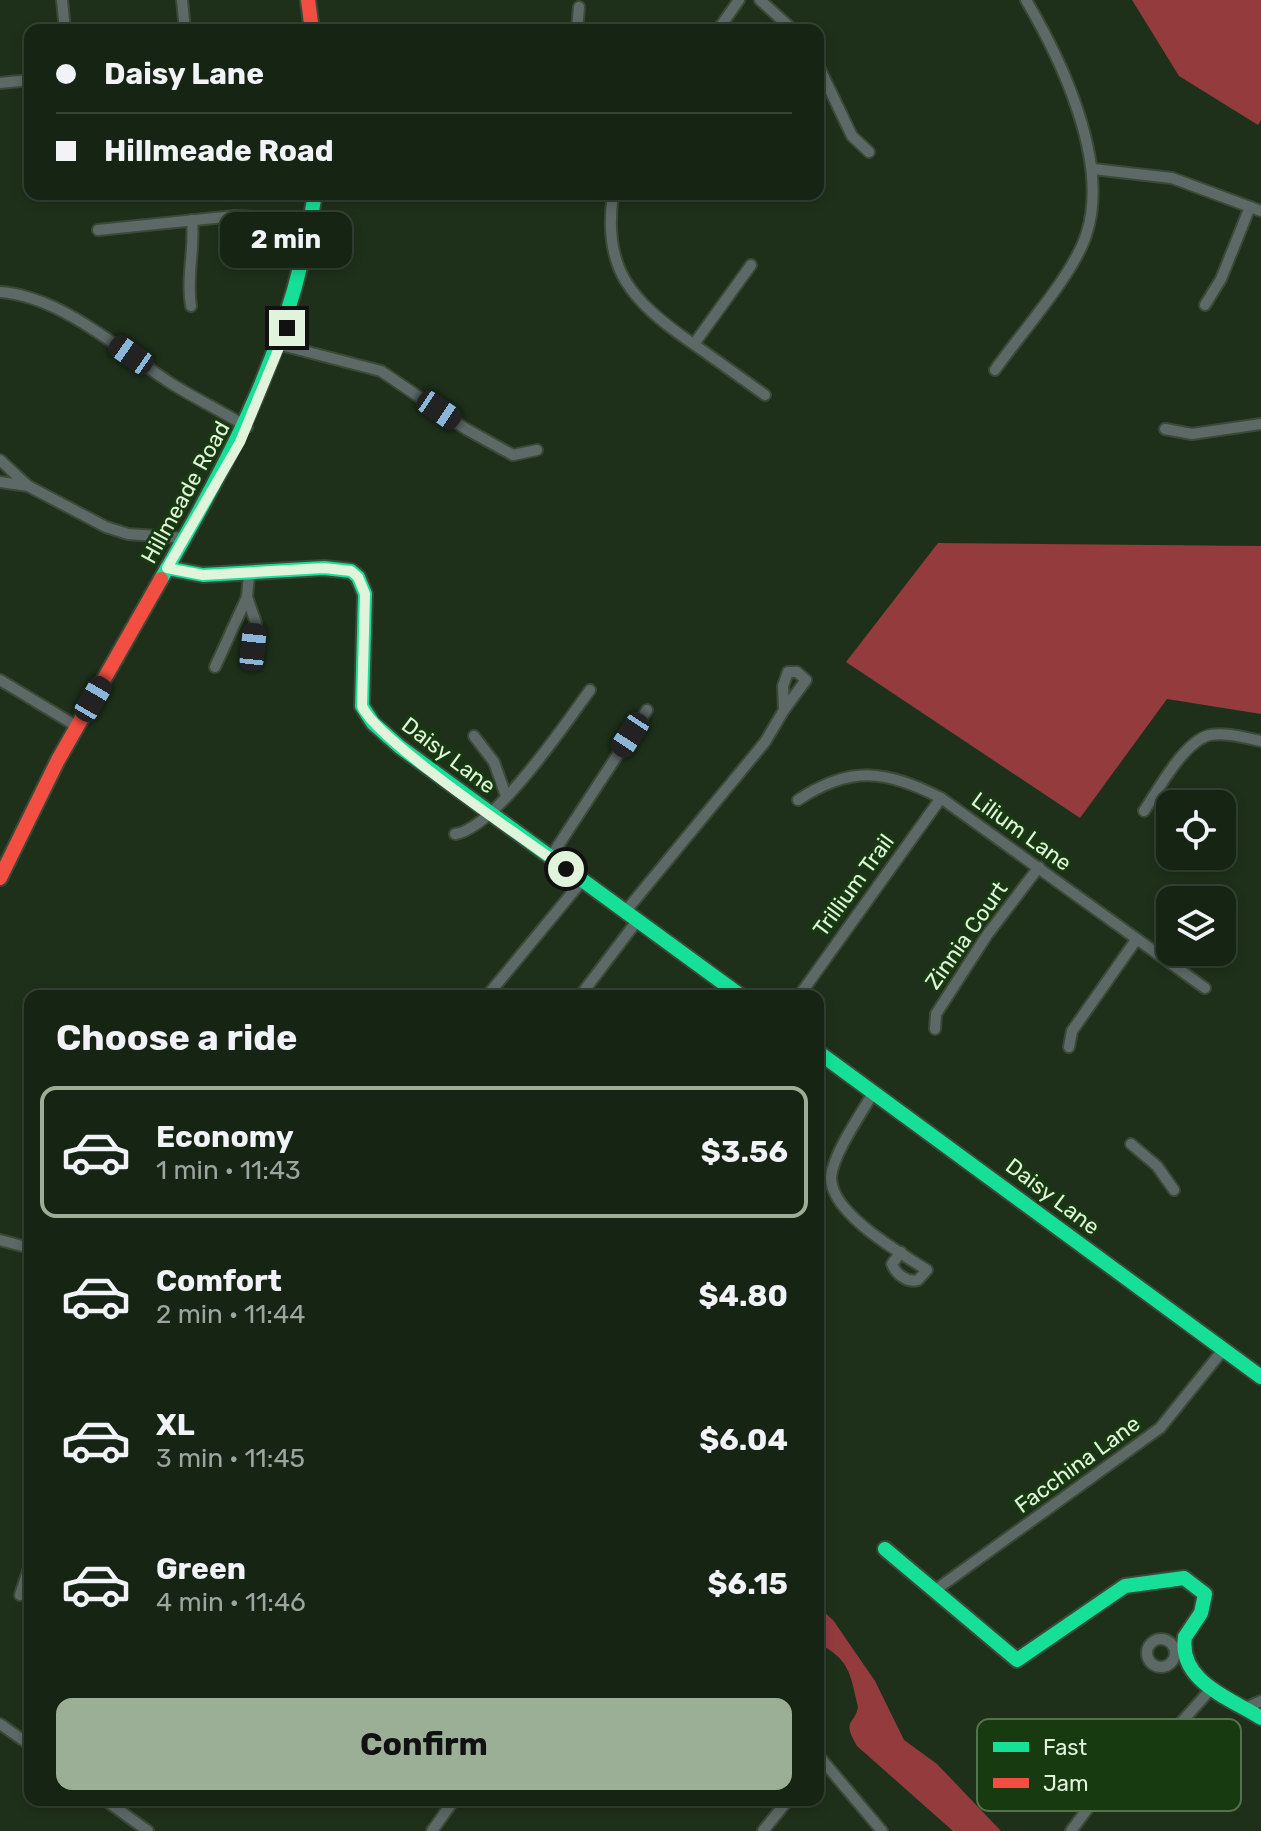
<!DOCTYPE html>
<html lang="en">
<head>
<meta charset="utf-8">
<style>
  body { margin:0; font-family:Rubik,sans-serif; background:#233022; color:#f1f3f6; height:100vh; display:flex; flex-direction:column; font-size:30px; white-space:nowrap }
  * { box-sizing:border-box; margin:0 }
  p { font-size:26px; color:#9ea4a0 }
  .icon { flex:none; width:44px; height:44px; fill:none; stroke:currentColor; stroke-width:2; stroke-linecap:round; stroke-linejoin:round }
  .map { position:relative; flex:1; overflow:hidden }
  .drawer { position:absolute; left:24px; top:990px; width:800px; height:816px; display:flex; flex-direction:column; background:#162414; border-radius:16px; box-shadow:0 4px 12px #0003,0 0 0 2px #354134 }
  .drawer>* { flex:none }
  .guide { position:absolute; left:24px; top:24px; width:800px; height:176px; border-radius:16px; box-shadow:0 4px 12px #0003,0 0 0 2px #354134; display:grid; align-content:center; height:176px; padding:0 32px; background:#162414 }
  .tools { position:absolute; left:1156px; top:790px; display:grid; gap:16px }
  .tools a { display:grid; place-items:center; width:80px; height:80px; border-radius:16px; background:#162414; box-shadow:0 4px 12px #0003,0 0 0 2px #354134; font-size:40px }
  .end { position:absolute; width:36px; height:36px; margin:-18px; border:10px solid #dff4db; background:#111; box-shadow:0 0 0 4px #111 }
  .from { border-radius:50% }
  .bubble { position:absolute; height:56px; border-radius:16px; background:#162414; box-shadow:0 4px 12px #0003,0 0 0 2px #354134; font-size:26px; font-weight:700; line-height:56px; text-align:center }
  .car { position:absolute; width:24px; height:48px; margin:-24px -12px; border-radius:10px; box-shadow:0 0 6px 2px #0007; background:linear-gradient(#222 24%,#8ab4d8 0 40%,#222 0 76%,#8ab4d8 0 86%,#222 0) }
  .guide b { display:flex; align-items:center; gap:28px; height:76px; font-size:30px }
  .guide b+b { border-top:2px solid #354134 }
  .guide i { width:20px; height:20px; background:#f1f3f6 }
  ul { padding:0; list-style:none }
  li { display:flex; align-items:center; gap:24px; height:132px; margin:0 16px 12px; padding:0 16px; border:4px solid transparent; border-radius:16px }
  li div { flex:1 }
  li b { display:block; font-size:30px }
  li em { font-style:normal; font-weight:700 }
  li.active { border-color:#9baf97 }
  li>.icon { width:72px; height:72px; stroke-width:1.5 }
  h2 { padding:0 32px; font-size:36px; line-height:96px }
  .button { display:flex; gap:16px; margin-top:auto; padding:16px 32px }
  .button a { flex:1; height:92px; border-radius:16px; background:#9baf97; color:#111; font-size:32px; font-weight:700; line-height:92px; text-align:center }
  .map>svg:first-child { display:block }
  .forest { fill:#933b3d }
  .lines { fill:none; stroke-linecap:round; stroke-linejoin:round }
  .street-casing { stroke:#3a4a37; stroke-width:14 }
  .fast-casing { stroke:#3a4a37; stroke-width:18 }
  .jam-casing { stroke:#3a4a37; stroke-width:18 }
  .street { stroke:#5d6966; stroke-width:10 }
  .fast { stroke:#16e098; stroke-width:14 }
  .jam { stroke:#f24e42; stroke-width:14 }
  .route { stroke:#dff4db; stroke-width:10 }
  .labels { text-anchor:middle; stroke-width:6; stroke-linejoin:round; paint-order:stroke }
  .street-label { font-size:22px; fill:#dff4db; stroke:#183a10 }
  .key { fill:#183a10; stroke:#54724d; stroke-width:2 }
  .key-label { font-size:22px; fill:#dff4db }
</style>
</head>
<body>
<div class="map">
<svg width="1261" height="1831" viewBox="0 0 1261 1831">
  <rect width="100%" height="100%" fill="#1e301a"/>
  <g class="forest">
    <polygon points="1132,0 1261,0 1261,120 1258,125 1179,76"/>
    <polygon points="938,543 1261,546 1261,714 1167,699 1080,818 846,662"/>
    <path d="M818,1607L833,1620L875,1681L904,1740L937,1764L1001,1831H953L857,1746C841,1719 855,1725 858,1707C850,1673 850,1660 818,1643Z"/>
  </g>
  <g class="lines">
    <g class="street-casing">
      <g id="street">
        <polyline points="62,0 65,30"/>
        <polyline points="182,0 185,30"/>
        <polyline points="760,0 793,30"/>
        <polyline points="577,30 579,7"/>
        <polyline points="718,30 739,0"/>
        <polyline points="818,65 852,136 869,152"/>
        <polyline points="0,83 30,80"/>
        <polyline points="1093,169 1172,178 1261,211"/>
        <path d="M613,194C602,269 631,300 689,341C715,359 740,377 765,395"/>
        <polyline points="98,230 234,216 312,220"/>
        <path d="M0,292C61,296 123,352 172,384C196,399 222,411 247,427"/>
        <polyline points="1205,305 1221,279 1250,207"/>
        <path d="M191,306C186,277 195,249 192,220"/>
        <polyline points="694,344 751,265"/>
        <polyline points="281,345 381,371 466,429 513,455 537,450"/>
        <path d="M995,370C1020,334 1076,272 1087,232C1109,161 1062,61 1026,0"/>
        <polyline points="1165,429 1192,434 1261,424"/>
        <polyline points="0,460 28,486 0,482"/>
        <polyline points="28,486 106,527 128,534 185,538"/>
        <polyline points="247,597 256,623 253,647"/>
        <polyline points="215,667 247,597 249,575"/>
        <polygon points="788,672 797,672 806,680 784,710 783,686"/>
        <polyline points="0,680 78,727"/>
        <polyline points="474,736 494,762 506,796"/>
        <path d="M798,800C851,765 886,770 941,798L1205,988"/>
        <path d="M1144,811C1158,790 1185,740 1210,735C1226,732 1246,738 1261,741"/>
        <path d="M455,834C494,829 566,723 590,690"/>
        <polyline points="550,858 647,710"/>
        <polyline points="625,912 765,742 784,710"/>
        <polyline points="487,996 582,881"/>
        <polyline points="580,996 637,921"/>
        <polyline points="799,996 941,798"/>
        <polyline points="935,1029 936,1014 987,935 1039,867"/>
        <polyline points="1069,1047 1072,1031 1136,940"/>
        <path d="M873,1093C861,1114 833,1154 831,1177C830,1213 899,1252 927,1270L918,1280C907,1283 896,1274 892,1264L901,1252"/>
        <polyline points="1131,1144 1157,1166 1174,1190"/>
        <polyline points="0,1240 30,1248"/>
        <polyline points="934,1591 1160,1428 1223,1350"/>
        <polyline points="20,1595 30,1565"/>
        <circle cx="1161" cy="1653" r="14"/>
        <polyline points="1245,1708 1261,1701"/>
        <polyline points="0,1724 30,1745"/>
        <polyline points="818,1755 882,1831"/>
        <polyline points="105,1800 148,1831"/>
        <polyline points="432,1831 454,1800"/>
        <polyline points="763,1831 788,1800"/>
        <polyline points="1071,1831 1125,1758 1169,1736 1211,1689"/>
      </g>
    </g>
    <g class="fast-casing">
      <g id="fast">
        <polyline points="167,568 203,575 324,568 351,571 358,577 365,594 362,706 373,723 400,747 741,996"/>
        <path d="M161,579C235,450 292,343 315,194"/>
        <polyline points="818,1052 1261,1377"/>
        <path d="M885,1549L1017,1660L1125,1586L1184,1578L1205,1594L1201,1613L1185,1637C1178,1682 1232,1699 1261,1718"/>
      </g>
    </g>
    <g class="jam-casing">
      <g id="jam">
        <polyline points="308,0 312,30"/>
        <polyline points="0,878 58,760 161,579"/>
      </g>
    </g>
    <use href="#street" class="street"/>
    <use href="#fast" class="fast"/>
    <use href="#jam" class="jam"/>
  </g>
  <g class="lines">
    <path class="route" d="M287,328L240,442L167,568L203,575L324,568L351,571L358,577L365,594L362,706C376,740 527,841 566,869"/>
  </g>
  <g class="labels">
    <g class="street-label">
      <text transform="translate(185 492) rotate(-61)" y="8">Hillmeade Road</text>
      <text transform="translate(449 755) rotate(37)" y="8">Daisy Lane</text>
      <text transform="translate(1022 831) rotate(36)" y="8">Lilium Lane</text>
      <text transform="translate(853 885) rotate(-54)" y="8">Trillium Trail</text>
      <text transform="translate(966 935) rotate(-55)" y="8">Zinnia Court</text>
      <text transform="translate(1053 1196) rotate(37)" y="8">Daisy Lane</text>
      <text transform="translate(1077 1464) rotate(-36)" y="8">Facchina Lane</text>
    </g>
  </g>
  <rect x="977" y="1719" width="264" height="92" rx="12" class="key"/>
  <rect x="993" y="1742" width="36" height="10" fill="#16e098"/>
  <rect x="993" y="1778" width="36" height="10" fill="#f24e42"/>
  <g class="key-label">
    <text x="1043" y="1755">Fast</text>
    <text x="1043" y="1791">Jam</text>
  </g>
</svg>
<div class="tools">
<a><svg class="icon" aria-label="locate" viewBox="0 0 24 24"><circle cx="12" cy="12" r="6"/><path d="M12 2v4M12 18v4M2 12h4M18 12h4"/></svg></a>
<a><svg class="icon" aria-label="layers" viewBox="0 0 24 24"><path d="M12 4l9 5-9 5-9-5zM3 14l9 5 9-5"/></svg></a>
</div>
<i class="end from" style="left:566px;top:869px"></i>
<i class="end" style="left:287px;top:328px"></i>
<div class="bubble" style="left:220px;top:212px;width:132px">2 min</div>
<i class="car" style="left:131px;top:355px;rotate:305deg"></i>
<i class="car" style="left:439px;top:410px;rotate:124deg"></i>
<i class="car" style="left:253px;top:647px;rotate:6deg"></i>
<i class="car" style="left:93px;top:699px;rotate:30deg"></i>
<i class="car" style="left:630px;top:735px;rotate:213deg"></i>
<div class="guide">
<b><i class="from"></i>Daisy Lane</b>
<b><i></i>Hillmeade Road</b>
</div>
<section class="drawer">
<h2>Choose a ride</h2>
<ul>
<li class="active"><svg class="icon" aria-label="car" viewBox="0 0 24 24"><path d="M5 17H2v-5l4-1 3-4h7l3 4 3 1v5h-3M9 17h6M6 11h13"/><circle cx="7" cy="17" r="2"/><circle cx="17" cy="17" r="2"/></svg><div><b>Economy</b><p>1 min · 11:43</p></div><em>$3.56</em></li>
<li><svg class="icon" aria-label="car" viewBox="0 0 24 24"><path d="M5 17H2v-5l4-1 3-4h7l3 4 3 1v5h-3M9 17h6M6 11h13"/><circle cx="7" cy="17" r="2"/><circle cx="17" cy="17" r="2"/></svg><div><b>Comfort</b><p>2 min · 11:44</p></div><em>$4.80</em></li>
<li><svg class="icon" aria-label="car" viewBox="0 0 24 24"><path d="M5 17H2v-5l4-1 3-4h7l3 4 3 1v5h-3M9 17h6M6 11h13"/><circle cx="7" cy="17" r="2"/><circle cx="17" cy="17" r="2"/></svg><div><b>XL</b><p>3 min · 11:45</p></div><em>$6.04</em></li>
<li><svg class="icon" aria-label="car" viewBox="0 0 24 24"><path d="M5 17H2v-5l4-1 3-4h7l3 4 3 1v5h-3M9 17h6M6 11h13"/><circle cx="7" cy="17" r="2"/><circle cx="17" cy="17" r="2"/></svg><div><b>Green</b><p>4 min · 11:46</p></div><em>$6.15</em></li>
</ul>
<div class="button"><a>Confirm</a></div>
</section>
</div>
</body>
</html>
